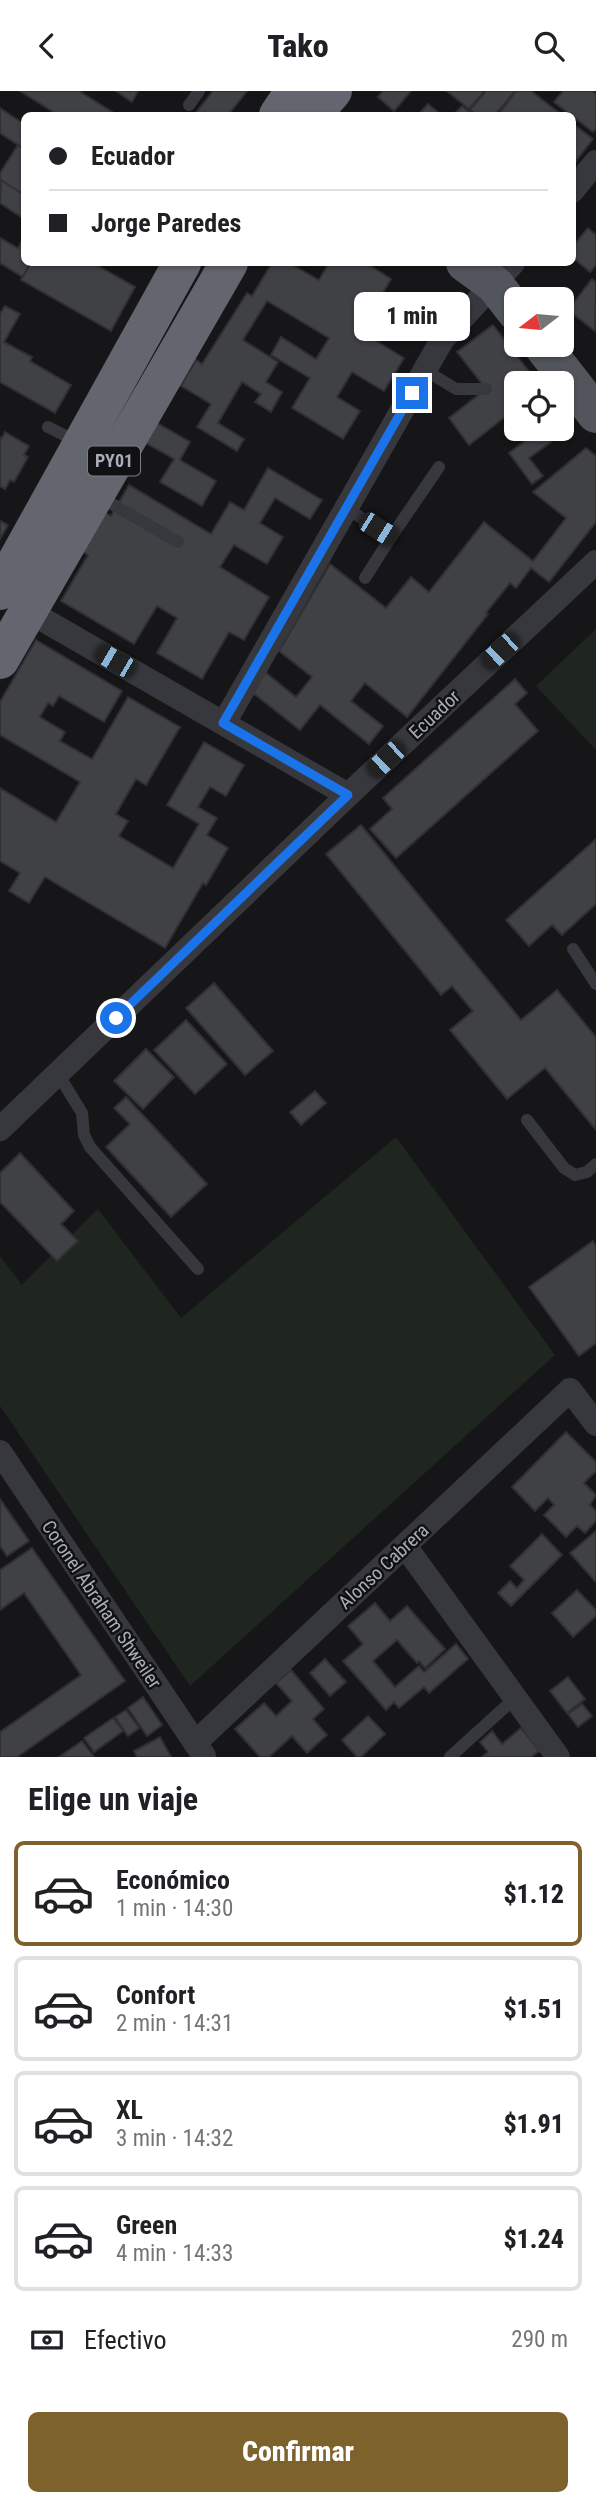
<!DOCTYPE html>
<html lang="es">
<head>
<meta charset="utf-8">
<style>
  body { margin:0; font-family:"Roboto Condensed",sans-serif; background:#f6f6f6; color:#202124; height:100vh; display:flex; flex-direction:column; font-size:26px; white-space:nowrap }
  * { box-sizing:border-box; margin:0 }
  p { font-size:23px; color:#757577 }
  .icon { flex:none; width:38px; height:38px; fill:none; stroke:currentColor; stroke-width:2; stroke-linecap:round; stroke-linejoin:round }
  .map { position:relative; height:1666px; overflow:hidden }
  .panel { display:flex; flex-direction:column; background:#fff; flex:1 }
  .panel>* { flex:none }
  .top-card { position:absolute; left:21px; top:21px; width:555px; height:154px; border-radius:10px; box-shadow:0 2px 5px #0004; display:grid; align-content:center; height:154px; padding:0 28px; background:#fff }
  .needle { width:46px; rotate:254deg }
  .controls { position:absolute; left:504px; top:196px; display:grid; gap:14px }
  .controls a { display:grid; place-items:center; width:70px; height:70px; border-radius:10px; background:#fff; box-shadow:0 2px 5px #0004; font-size:35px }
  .end { position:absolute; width:32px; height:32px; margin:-16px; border:9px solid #1a73e8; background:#fff; box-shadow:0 0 0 4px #fff }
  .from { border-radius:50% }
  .bubble { position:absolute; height:49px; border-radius:10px; background:#fff; box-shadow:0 2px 5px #0004; font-size:23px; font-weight:800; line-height:49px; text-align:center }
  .car { position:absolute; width:21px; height:42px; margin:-21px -10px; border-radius:9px; box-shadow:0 0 5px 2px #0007; background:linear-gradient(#222 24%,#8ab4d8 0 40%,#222 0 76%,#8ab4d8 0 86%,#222 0) }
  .top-card b { display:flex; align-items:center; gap:24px; height:66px; font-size:26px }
  .top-card b+b { border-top:2px solid #e0e0e0 }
  .top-card i { width:18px; height:18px; background:#202124 }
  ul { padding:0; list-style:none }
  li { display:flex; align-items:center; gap:21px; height:105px; margin:0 14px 10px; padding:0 14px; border:4px solid #e0e0e0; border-radius:10px }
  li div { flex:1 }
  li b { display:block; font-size:26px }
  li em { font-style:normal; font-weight:800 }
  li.selected { border-color:#7e622b }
  li>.icon { width:63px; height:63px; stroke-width:1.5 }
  h2 { padding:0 28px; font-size:32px; line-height:84px }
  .pay { display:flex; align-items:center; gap:18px; height:77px; padding:0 28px; font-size:26px }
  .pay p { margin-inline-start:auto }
  .button { display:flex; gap:14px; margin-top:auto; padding:14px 28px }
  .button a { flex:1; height:80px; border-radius:10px; background:#7e622b; color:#fff; font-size:28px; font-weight:800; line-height:80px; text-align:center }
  header { display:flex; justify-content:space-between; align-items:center; height:91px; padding:0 28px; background:#fff; font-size:32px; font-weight:800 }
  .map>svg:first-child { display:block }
  .green { fill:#1e261f }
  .building { fill:#404145; stroke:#303034; stroke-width:2 }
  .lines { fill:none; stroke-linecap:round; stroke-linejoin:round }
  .lane { stroke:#37383d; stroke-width:12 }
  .street { stroke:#37383d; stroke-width:24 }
  .primary { stroke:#53555c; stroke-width:38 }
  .highway { stroke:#63666e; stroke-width:38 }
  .route { stroke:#1a73e8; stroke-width:9 }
  .labels { text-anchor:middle; stroke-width:5; stroke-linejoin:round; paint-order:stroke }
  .shield { fill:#111113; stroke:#7b7e86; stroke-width:2 }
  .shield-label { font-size:18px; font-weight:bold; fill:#a8adb8 }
  .street-label { font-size:19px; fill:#a8adb8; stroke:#111113 }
</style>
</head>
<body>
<header><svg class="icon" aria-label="back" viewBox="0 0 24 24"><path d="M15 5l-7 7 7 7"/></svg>Tako<svg class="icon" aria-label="search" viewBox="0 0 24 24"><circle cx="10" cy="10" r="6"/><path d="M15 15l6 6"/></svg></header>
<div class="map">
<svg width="596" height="1666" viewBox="0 0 596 1666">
  <rect width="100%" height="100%" fill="#161618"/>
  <g class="green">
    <polygon points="596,538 596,659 536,595"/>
    <polygon points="396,1046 555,1264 190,1595 0,1315 0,1165 22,1194 98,1118 181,1227"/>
  </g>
  <g class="building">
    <polygon points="20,0 79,0 117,24 58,24"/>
    <polygon points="116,0 138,0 132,11"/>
    <polygon points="213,0 247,0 228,24 194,24"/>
    <polygon points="383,0 411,0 394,20 378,6"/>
    <polygon points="447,0 481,0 483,2 469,18"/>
    <polygon points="486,0 515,0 495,24 477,24 470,19"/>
    <polygon points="516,0 531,0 562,24 498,24"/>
    <polygon points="563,0 592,0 596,3 596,38 593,41 554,11"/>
    <polygon points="428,13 441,24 418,24"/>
    <polygon points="462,15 473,24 453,24"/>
    <polygon points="0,17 24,33 24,58 0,42"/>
    <polygon points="572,32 593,48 572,75"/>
    <polygon points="18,54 24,58 24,104 0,89 0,82"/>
    <polygon points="1,89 24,104 24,128 0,112"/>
    <polygon points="588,137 596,144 596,174 590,181 572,166 572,156"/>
    <polygon points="24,145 24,172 31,172 23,186 0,172 0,147 18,157"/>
    <polygon points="31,172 93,172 135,196 111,240 21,189"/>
    <polygon points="272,172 289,172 319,189 329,172 366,172 391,188 360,240 404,267 384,300 352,281 337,306 360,320 343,348 292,317 310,287 271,264 281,246 316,268 329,247 267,210 243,249 278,271 266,291 282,301 271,321 255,311 261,303 242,291 218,332 244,348 237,360 197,336 211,313 181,295 196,269 202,273 247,202 252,205"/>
    <polygon points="592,188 596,192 595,240 568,219"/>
    <polygon points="5,215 20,223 4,251 32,266 30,270 71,294 55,322 0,291 0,223"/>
    <polygon points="493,234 538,292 516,292 516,338 528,338 519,345 505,326 469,354 449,327 486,298 457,261"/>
    <polygon points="157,332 190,351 180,369 216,390 202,415 160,391 174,368 146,352"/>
    <polygon points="541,338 551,351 529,367 543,385 532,393 509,362"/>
    <polygon points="5,341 29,355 24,364 28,366 14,391 10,389 5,398 0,395 0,346 2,347"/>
    <polygon points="586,357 596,365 596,431 549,491 531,477 516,497 510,492 486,522 488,523 407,626 365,592 351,610 383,635 369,653 320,614 300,639 253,602 265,581 296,606 312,586 279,560 330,473 386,517 411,486 429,501 484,431 533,470 566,427 533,401"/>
    <polygon points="268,377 322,409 310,428 275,407 260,432 283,446 267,473 234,454 220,476 269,506 244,549 229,541 202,588 157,562 177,527 157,515 134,553 61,510 88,464 81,460 104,421 111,425 129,394 211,443 230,411 244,419"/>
    <polygon points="0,430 8,434 0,448"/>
    <polygon points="36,549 122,600 104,631 59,605 53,615 48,612 40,626 65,641 60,650 92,668 128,606 180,636 146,694 136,688 116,723 128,730 119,745 173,777 199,733 167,714 204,651 244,674 226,705 210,696 198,716 217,727 207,744 228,757 206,794 203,792 165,857 45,786 29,812 9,800 20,782 0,770 0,697 56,731 80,691 0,644 0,611"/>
    <polygon points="515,588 527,602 515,613 538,640 396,767 370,738 392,718 383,707"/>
    <polygon points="361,734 521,929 557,899 596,946 596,1039 545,977 507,1008 450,939 473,920 452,895 441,904 326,763"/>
    <polygon points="596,748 596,813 562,844 552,834 529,855 506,829"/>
    <polygon points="214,892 273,960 245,984 186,917"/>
    <polygon points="186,929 227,973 195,1003 154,959"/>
    <polygon points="146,958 174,986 143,1018 114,990"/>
    <polygon points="315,1000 326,1012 301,1034 290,1021"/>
    <polygon points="126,1006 207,1093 171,1126 106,1056 130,1033 114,1017"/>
    <polygon points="20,1062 74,1120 61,1133 78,1150 57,1170 0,1111 0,1082"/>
    <polygon points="593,1150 596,1155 596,1252 579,1265 529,1196"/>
    <polygon points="566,1341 596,1371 596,1380 584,1392 596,1404 590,1414 596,1420 596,1430 585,1442 577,1435 566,1446 544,1424 554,1414 548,1407 535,1420 512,1396"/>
    <polygon points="0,1408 29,1450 7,1465 0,1455"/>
    <polygon points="596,1440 596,1489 595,1490 570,1462"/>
    <polygon points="542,1443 562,1464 511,1515 498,1502 510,1490 517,1497 524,1489 510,1475"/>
    <polygon points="32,1457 125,1590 17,1666 0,1666 0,1641 81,1584 24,1502 0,1519 0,1479"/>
    <polygon points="577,1499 596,1519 596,1525 573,1546 552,1522"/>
    <polygon points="375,1512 390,1530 407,1515 445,1558 425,1577 419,1570 417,1572 397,1549 373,1570 395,1596 419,1575 424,1581 456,1553 468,1568 429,1602 424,1596 399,1617 394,1611 386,1619 343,1570 363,1553 348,1535"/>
    <polygon points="325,1568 346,1591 330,1605 310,1582"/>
    <polygon points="291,1579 324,1618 313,1628 327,1644 307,1662 292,1645 269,1666 260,1666 235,1638 264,1612 276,1625 292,1610 276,1592"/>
    <polygon points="568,1586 585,1608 567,1622 550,1600"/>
    <polygon points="143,1606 162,1634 147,1645 128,1617"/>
    <polygon points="582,1613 592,1625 578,1636 568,1623"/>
    <polygon points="126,1619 139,1637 128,1645 115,1626"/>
    <polygon points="368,1625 385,1643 361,1666 357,1666 342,1649"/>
    <polygon points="113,1627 123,1640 94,1661 84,1647"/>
    <polygon points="521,1637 539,1660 531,1666 482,1666 488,1661 480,1651 492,1640 502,1653"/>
    <polygon points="160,1646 171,1666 137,1666 134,1660"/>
    <polygon points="82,1650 94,1666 59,1666"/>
  </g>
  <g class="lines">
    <g class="lane">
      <polyline points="189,14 199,0"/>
      <polyline points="425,279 456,298 486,298"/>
      <polyline points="535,288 558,283"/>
      <polyline points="48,336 78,351"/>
      <polyline points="100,406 178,451"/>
      <polyline points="346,417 391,446 439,376"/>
      <polyline points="365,487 391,446"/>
      <polyline points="573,858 596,893"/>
      <polyline points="58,983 82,1022 84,1044 90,1056 198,1178"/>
      <polyline points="527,1029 564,1077 575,1084 587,1081 596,1073"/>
      <polyline points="450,1666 515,1607"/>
    </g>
    <g class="street">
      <polyline points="572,100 596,71"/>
      <polyline points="28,520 348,704"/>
      <polyline points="224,632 442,249 513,172"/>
      <polyline points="0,1038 348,704 596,471"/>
      <polyline points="0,1361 204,1665"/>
      <polyline points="405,1455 558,1666"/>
      <polyline points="195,1652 570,1299 596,1333"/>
    </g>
    <g class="primary">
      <polyline points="465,172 495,194 516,221"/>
      <polyline points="542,254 596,323"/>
    </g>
    <g class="highway">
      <polyline points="278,24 294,0"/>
      <polyline points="312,24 333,0"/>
      <polyline points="0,500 182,172"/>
      <polyline points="0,569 229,172"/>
    </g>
  </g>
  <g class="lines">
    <polyline class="route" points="116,927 348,704 223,632 412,302"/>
  </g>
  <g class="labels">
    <rect class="shield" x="88" y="355.5" width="52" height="29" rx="5"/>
    <g class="shield-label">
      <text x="114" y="376">PY01</text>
    </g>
    <g class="street-label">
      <text transform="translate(434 623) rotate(-43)" y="7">Ecuador</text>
      <text transform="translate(383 1475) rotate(-43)" y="7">Alonso Cabrera</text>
      <text transform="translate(102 1513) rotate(56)" y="7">Coronel Abraham Shweiler</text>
    </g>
  </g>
</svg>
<div class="controls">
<a><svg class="needle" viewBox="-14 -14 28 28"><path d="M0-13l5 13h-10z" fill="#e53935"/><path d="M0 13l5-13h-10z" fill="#757577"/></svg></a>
<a><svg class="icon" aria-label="locate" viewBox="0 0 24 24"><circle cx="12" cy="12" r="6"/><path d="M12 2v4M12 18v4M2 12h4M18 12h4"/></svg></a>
</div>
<i class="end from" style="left:116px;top:927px"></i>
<i class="end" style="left:412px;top:302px"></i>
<div class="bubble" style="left:354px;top:201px;width:116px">1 min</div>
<i class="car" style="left:378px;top:438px;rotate:122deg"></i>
<i class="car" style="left:500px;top:560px;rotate:227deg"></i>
<i class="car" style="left:115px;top:570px;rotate:300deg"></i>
<i class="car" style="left:386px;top:668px;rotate:227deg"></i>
<div class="top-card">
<b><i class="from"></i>Ecuador</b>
<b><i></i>Jorge Paredes</b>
</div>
</div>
<section class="panel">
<h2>Elige un viaje</h2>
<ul>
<li class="selected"><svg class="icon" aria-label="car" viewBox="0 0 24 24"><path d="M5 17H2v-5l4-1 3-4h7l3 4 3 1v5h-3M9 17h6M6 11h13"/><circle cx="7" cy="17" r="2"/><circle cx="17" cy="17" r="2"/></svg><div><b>Económico</b><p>1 min · 14:30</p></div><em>$1.12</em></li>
<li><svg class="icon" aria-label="car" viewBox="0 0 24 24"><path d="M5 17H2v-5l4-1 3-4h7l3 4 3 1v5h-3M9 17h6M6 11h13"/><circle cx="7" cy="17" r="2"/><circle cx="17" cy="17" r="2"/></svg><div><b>Confort</b><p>2 min · 14:31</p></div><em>$1.51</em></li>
<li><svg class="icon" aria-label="car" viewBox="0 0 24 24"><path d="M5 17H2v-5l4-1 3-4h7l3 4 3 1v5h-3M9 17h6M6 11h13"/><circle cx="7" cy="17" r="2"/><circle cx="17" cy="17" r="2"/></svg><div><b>XL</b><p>3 min · 14:32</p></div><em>$1.91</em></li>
<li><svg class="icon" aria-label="car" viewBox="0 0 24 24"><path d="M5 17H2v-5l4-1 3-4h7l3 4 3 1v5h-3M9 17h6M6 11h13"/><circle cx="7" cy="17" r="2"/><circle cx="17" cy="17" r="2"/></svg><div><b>Green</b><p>4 min · 14:33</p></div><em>$1.24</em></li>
</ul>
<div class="pay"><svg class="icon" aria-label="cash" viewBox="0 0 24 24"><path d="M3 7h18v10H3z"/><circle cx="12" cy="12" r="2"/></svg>Efectivo<p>290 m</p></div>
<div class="button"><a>Confirmar</a></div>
</section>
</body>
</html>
